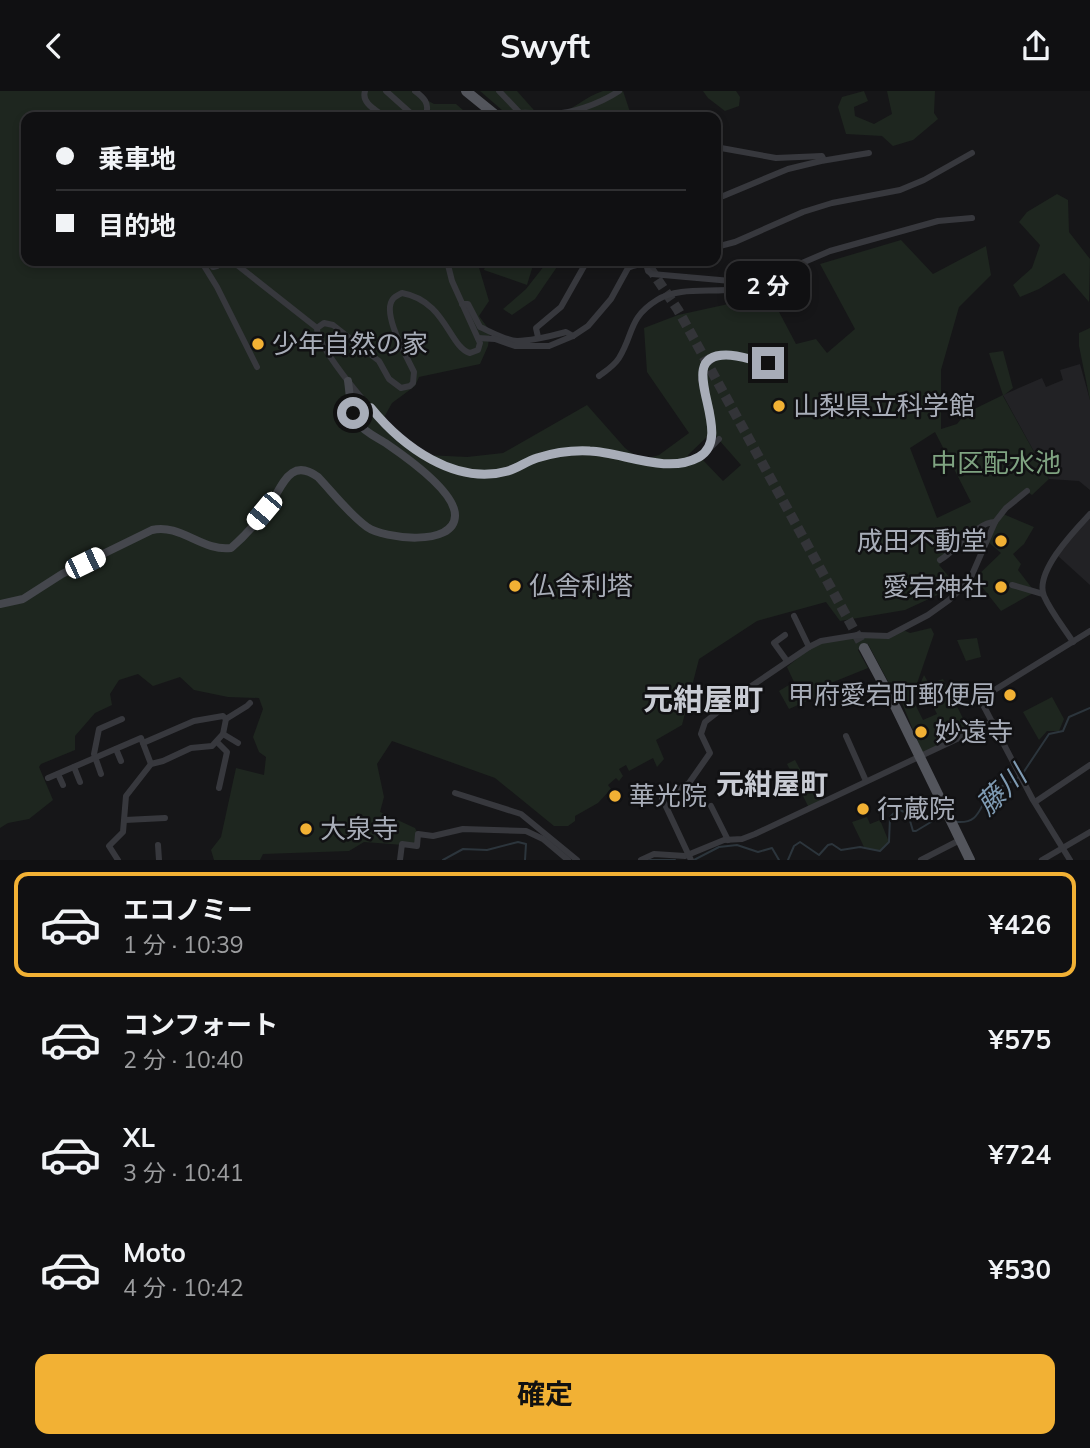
<!DOCTYPE html>
<html lang="ja">
<head>
<meta charset="utf-8">
<style>
  body { margin:0; font-family:Mulish,"Noto Sans JP",sans-serif; background:#1e1e20; color:#f1f3f6; height:100vh; display:flex; flex-direction:column; font-size:26px; white-space:nowrap }
  * { box-sizing:border-box; margin:0 }
  p { font-size:23px; color:#9c9d9f }
  .icon { flex:none; width:38px; height:38px; fill:none; stroke:currentColor; stroke-width:2; stroke-linecap:round; stroke-linejoin:round }
  .map { position:relative; height:769px; overflow:hidden }
  .details { display:flex; flex-direction:column; background:#101012; flex:1 }
  .details>* { flex:none }
  .hud { position:absolute; left:21px; top:21px; width:700px; height:154px; border-radius:14px; box-shadow:0 4px 10px #0003,0 0 0 2px #303032; display:grid; align-content:center; height:154px; padding:0 35px; background:#101012 }
  .end { position:absolute; width:32px; height:32px; margin:-16px; border:9px solid #a8adb8; background:#111; box-shadow:0 0 0 4px #111 }
  .from { border-radius:50% }
  .bubble { position:absolute; height:49px; border-radius:14px; background:#101012; box-shadow:0 4px 10px #0003,0 0 0 2px #303032; font-size:23px; font-weight:700; line-height:49px; text-align:center }
  .car { position:absolute; width:21px; height:42px; margin:-21px -10px; border-radius:9px; box-shadow:0 0 5px 2px #0007; background:linear-gradient(#fff 24%,#345 0 40%,#fff 0 76%,#345 0 86%,#fff 0) }
  .hud b { display:flex; align-items:center; gap:24px; height:66px; font-size:26px }
  .hud b+b { border-top:2px solid #303032 }
  .hud i { width:18px; height:18px; background:#f1f3f6 }
  ul { padding:12px 0 0; list-style:none }
  li { display:flex; align-items:center; gap:21px; height:105px; margin:0 14px 10px; padding:0 21px; border:4px solid transparent; border-radius:14px }
  li div { flex:1 }
  li b { display:block; font-size:26px }
  li em { font-style:normal; font-weight:700 }
  li.current { border-color:#f2b134 }
  li>.icon { width:63px; height:63px; stroke-width:1.5 }
  .action { display:flex; gap:14px; margin-top:auto; padding:14px 35px }
  .action a { flex:1; height:80px; border-radius:14px; background:#f2b134; color:#111; font-size:28px; font-weight:700; line-height:80px; text-align:center }
  header { display:flex; justify-content:space-between; align-items:center; height:91px; padding:0 35px; background:#101012; font-size:32px; font-weight:700 }
  .map>svg:first-child { display:block }
  .built { fill:#222225 }
  .green { fill:#1e261f; fill-rule:evenodd }
  .lines { fill:none; stroke-linecap:round; stroke-linejoin:round }
  .stream { stroke:#2c353c; stroke-width:2 }
  .primary-tunnel { stroke:#333438; stroke-width:10; stroke-dasharray:10 5; stroke-linecap:butt }
  .minor { stroke:#37383d; stroke-width:6 }
  .secondary { stroke:#45474d; stroke-width:8 }
  .primary { stroke:#53555c; stroke-width:10 }
  .route { stroke:#a8adb8; stroke-width:9 }
  .poi-dot { fill:#f2b134; stroke:#111113; stroke-width:2.5 }
  .labels { text-anchor:middle; stroke-width:5; stroke-linejoin:round; paint-order:stroke }
  .poi-label { font-size:26px; fill:#a8adb8; stroke:#111113; text-anchor:start }
  .park-label { font-size:26px; fill:#7fa381; stroke:#111113 }
  .neighbourhood-label { font-size:28px; font-weight:bold; fill:#c9ccd4; stroke:#111113 }
  .water-label { font-size:28px; font-style:italic; fill:#7f9bb3; stroke:#111113 }
  .quarter-label { font-size:30px; font-weight:bold; fill:#c9ccd4; stroke:#111113 }
</style>
</head>
<body>
<header><svg class="icon" aria-label="back" viewBox="0 0 24 24"><path d="M15 5l-7 7 7 7"/></svg>Swyft<svg class="icon" aria-label="share" viewBox="0 0 24 24"><path d="M12 15V3M7 8l5-5 5 5M5 13v7h14v-7"/></svg></header>
<div class="map">
<svg width="1090" height="769" viewBox="0 0 1090 769">
  <rect width="100%" height="100%" fill="#161618"/>
  <g class="built">
    <polygon points="1080,273 1090,309 1090,399 1079,390 1049,388 1003,304 1042,287 1046,296 1063,289 1060,279"/>
    <polygon points="1090,423 1090,494 1057,464"/>
  </g>
  <g class="green">
    <path d="M0,0H411L434,13H456L471,26H26V170H477L489,210L479,225L490,240L488,255L480,273L419,286L415,295L392,312L382,330L397,346L426,364L467,366L503,362L587,314L625,357L641,369L659,364L689,342L647,281L644,237L678,224L742,210L756,219H778L796,253L816,248L827,262L855,238L820,173L901,149L933,183L986,155L991,184L959,216L941,279V338L957,333L966,322L1003,304L989,262L1003,260L1013,297L1003,305L1049,388L1032,404L1026,400L1003,423L1034,436L1024,453L1013,463L1021,473L1018,479L1035,501L1001,520L975,487L1001,462L987,450L995,432L982,434L939,474L951,488L944,501L905,519L840,530L826,511L757,530L699,568L682,634L656,649L664,668L657,676L653,667L629,680L626,674L619,678L623,685L619,690L616,687L608,694L611,698L598,712L575,725V730L568,735H554L495,687L392,650L377,673L384,706L380,721L415,737L418,743L417,755L364,751L349,760L263,763L260,769H214L211,759L221,746L236,677L264,684L266,666L259,661L253,646L263,618L259,607L228,606L194,599L180,586L153,595L138,583L119,589L110,603L112,614L95,622L75,645V659L41,673L39,676L53,709L29,728L8,732L0,737ZM712,341L741,374L723,390L701,367L687,369L688,364ZM935,341L971,411L937,427L910,357Z"/>
    <polygon points="480,0 517,0 540,26 510,26"/>
    <path d="M603,0H623L630,21V26H555C572,19 585,6 603,0Z"/>
    <polygon points="703,0 736,0 740,6 739,15 725,20 708,7"/>
    <polygon points="864,0 868,10 854,16 855,25 874,33 892,23 887,0 935,0 934,22 938,28 913,49 893,55 882,45 846,43 838,16 842,6"/>
    <polygon points="1057,103 1068,109 1069,141 1090,168 1089,211 1064,182 1039,198 1020,206 1013,194 1032,177 1040,154 1019,131 1027,121"/>
    <polygon points="487,170 530,170 534,171 527,194 484,179"/>
    <polygon points="548,170 561,170 535,208 512,224 503,218 526,198"/>
    <polygon points="1090,237 1090,309 1079,255 1079,242"/>
    <path d="M931,537L934,543L912,607L923,629L937,623L921,591L924,584L929,593L943,588L970,641L923,663L895,595L890,594L868,553L858,559L868,577L821,596L823,603L789,618L779,600L794,591L787,576C797,568 811,554 824,550C850,542 878,550 901,538L910,542Z"/>
    <polygon points="977,547 981,566 966,570 957,549"/>
    <polygon points="1052,606 1064,628 1059,640 1047,640 1039,649 1023,621"/>
    <polygon points="795,669 803,684 809,682 823,710 809,717 787,673"/>
    <polygon points="867,726 870,733 880,729 889,751 880,760 864,756 852,731"/>
  </g>
  <g class="lines">
    <g class="stream">
      <polyline points="1023,682 1049,643 1063,640 1069,626 1090,617"/>
      <path d="M957,731C983,733 978,711 994,700C1002,694 1011,692 1019,686"/>
      <polyline points="443,769 463,758 487,759 518,751 526,753 525,769"/>
      <polyline points="650,769 675,769"/>
      <polyline points="694,769 719,756 737,754 758,761 772,757 779,769"/>
      <polyline points="788,769 794,755 800,751 819,764 828,754 832,753 841,759 860,756 880,760 889,751 890,726 898,718 908,723 913,740 916,740 941,725 945,726"/>
    </g>
    <polyline class="primary-tunnel" points="649,176 678,219 864,557"/>
    <g class="minor">
      <path d="M365,0C361,12 376,19 385,26"/>
      <polyline points="386,0 415,26"/>
      <path d="M415,0C423,6 430,12 426,23L421,26"/>
      <path d="M499,0L520,22C530,21 539,23 548,23C570,24 601,12 619,0"/>
      <polyline points="721,57 776,67 822,65 824,69"/>
      <polyline points="716,108 788,78 821,70 869,62"/>
      <polyline points="716,156 735,151 803,121 832,112 900,99 924,89 972,62"/>
      <polyline points="201,170 217,196 257,276"/>
      <polyline points="209,170 213,176 217,175 216,170"/>
      <polyline points="232,170 317,237"/>
      <path d="M447,170L452,190L480,252L478,259L470,262C449,256 446,210 402,202C400,203 394,206 393,208C381,222 407,266 414,281L413,292L410,295L401,297L389,288L379,270L333,234L324,232L317,237C315,255 382,334 399,347C417,361 443,375 465,382C492,389 512,376 536,367C546,364 557,363 568,361C608,353 660,387 699,366C706,362 713,354 719,348"/>
      <polyline points="646,173 648,180 652,183 731,190 763,186 781,181 830,160 938,130 972,127"/>
      <path d="M462,213H468L480,236C491,241 505,249 517,250C532,250 551,245 566,241L573,245"/>
      <polyline points="538,246 536,237 561,216 587,170"/>
      <path d="M478,247L495,248L515,255H549L573,245L588,235L611,208L628,177C640,170 656,174 670,170"/>
      <path d="M599,285C607,279 614,275 619,267C634,243 628,227 657,209C687,190 738,210 762,187"/>
      <polyline points="358,332 360,324 371,317"/>
      <polyline points="708,357 712,341 711,320 701,289 706,274 717,265 726,264 768,272"/>
      <path d="M940,469C957,459 977,431 995,431"/>
      <polyline points="1012,494 1043,503"/>
      <polyline points="794,525 809,556"/>
      <polyline points="785,544 774,552 787,570"/>
      <path d="M1073,551C1064,537 1051,521 1044,505C1034,481 1075,439 1090,423"/>
      <polyline points="226,628 247,615 250,612"/>
      <polyline points="223,643 238,652"/>
      <polyline points="846,645 866,690"/>
      <polyline points="217,651 227,661 219,697"/>
      <polyline points="116,658 121,670"/>
      <polyline points="74,676 80,691"/>
      <polyline points="58,683 63,694"/>
      <polyline points="101,683 94,663 99,638 122,628"/>
      <polyline points="48,687 141,647 151,673"/>
      <polyline points="455,702 521,723 577,769"/>
      <polyline points="1035,711 1090,674"/>
      <polyline points="711,715 728,749"/>
      <polyline points="125,729 165,727"/>
      <polyline points="158,754 159,769"/>
      <polyline points="118,769 109,755 123,741 126,705 151,673 163,670 191,657 212,655 223,643 226,628 223,625 194,630 143,652"/>
      <polyline points="400,769 402,753 417,755 418,743 433,745 463,738 526,740 543,748 568,769"/>
      <polyline points="641,769 654,763 685,765 724,749 742,748 755,743 993,631"/>
      <polyline points="691,769 662,707 689,692 710,662 701,643 705,631 750,596 809,556 821,550 858,544 888,545 928,524 949,509 965,494 971,486 995,431 1006,417 1027,400"/>
      <polyline points="921,769 960,749"/>
      <polyline points="1042,769 1090,741"/>
      <polyline points="1070,769 1033,709 980,608 1090,540"/>
    </g>
    <path class="secondary" d="M0,513L23,508L62,483L152,439C180,432 203,461 231,457C245,445 258,430 269,415C282,397 289,365 318,386C334,403 349,423 367,436C384,448 454,456 455,425C456,401 406,366 387,353C378,347 364,341 357,331C350,320 350,303 348,290"/>
    <g class="primary">
      <polyline points="466,0 498,26"/>
      <polyline points="864,557 896,617 970,769"/>
    </g>
  </g>
  <g class="lines">
    <path class="route" d="M353,322L358,332L360,324L371,317C402,355 455,395 508,380C518,377 527,370 537,367C553,362 572,359 590,360C622,361 667,384 699,366C738,344 670,264 726,264C740,264 754,270 768,272"/>
  </g>
  <g class="poi-dot">
    <circle cx="258" cy="253" r="7"/>
    <circle cx="779" cy="315" r="7"/>
    <circle cx="1001" cy="450" r="7"/>
    <circle cx="515" cy="495" r="7"/>
    <circle cx="1001" cy="496" r="7"/>
    <circle cx="1010" cy="604" r="7"/>
    <circle cx="921" cy="641" r="7"/>
    <circle cx="615" cy="705" r="7"/>
    <circle cx="863" cy="718" r="7"/>
    <circle cx="306" cy="738" r="7"/>
  </g>
  <g class="labels">
    <g class="poi-label">
      <text x="272" y="262">少年自然の家</text>
      <text x="793" y="324">山梨県立科学館</text>
      <text x="987" y="459" text-anchor="end">成田不動堂</text>
      <text x="529" y="504">仏舎利塔</text>
      <text x="987" y="505" text-anchor="end">愛宕神社</text>
      <text x="996" y="613" text-anchor="end">甲府愛宕町郵便局</text>
      <text x="935" y="650">妙遠寺</text>
      <text x="629" y="714">華光院</text>
      <text x="877" y="727">行蔵院</text>
      <text x="320" y="747">大泉寺</text>
    </g>
    <g class="park-label">
      <text x="996" y="381">中区配水池</text>
    </g>
    <g class="neighbourhood-label">
      <text x="772" y="703">元紺屋町</text>
    </g>
    <g class="water-label">
      <text transform="translate(1001 699) rotate(-44)" y="10">藤川</text>
    </g>
    <g class="quarter-label">
      <text x="703" y="619">元紺屋町</text>
    </g>
  </g>
</svg>
<i class="end from" style="left:353px;top:322px"></i>
<i class="end" style="left:768px;top:272px"></i>
<div class="bubble" style="left:726px;top:170px;width:84px">2 分</div>
<i class="car" style="left:264px;top:420px;rotate:220deg"></i>
<i class="car" style="left:85px;top:472px;rotate:64deg"></i>
<div class="hud">
<b><i class="from"></i>乗車地</b>
<b><i></i>目的地</b>
</div>
</div>
<section class="details">
<ul>
<li class="current"><svg class="icon" aria-label="car" viewBox="0 0 24 24"><path d="M5 17H2v-5l4-1 3-4h7l3 4 3 1v5h-3M9 17h6M6 11h13"/><circle cx="7" cy="17" r="2"/><circle cx="17" cy="17" r="2"/></svg><div><b>エコノミー</b><p>1 分 · 10:39</p></div><em>¥426</em></li>
<li><svg class="icon" aria-label="car" viewBox="0 0 24 24"><path d="M5 17H2v-5l4-1 3-4h7l3 4 3 1v5h-3M9 17h6M6 11h13"/><circle cx="7" cy="17" r="2"/><circle cx="17" cy="17" r="2"/></svg><div><b>コンフォート</b><p>2 分 · 10:40</p></div><em>¥575</em></li>
<li><svg class="icon" aria-label="car" viewBox="0 0 24 24"><path d="M5 17H2v-5l4-1 3-4h7l3 4 3 1v5h-3M9 17h6M6 11h13"/><circle cx="7" cy="17" r="2"/><circle cx="17" cy="17" r="2"/></svg><div><b>XL</b><p>3 分 · 10:41</p></div><em>¥724</em></li>
<li><svg class="icon" aria-label="car" viewBox="0 0 24 24"><path d="M5 17H2v-5l4-1 3-4h7l3 4 3 1v5h-3M9 17h6M6 11h13"/><circle cx="7" cy="17" r="2"/><circle cx="17" cy="17" r="2"/></svg><div><b>Moto</b><p>4 分 · 10:42</p></div><em>¥530</em></li>
</ul>
<div class="action"><a>確定</a></div>
</section>
</body>
</html>
